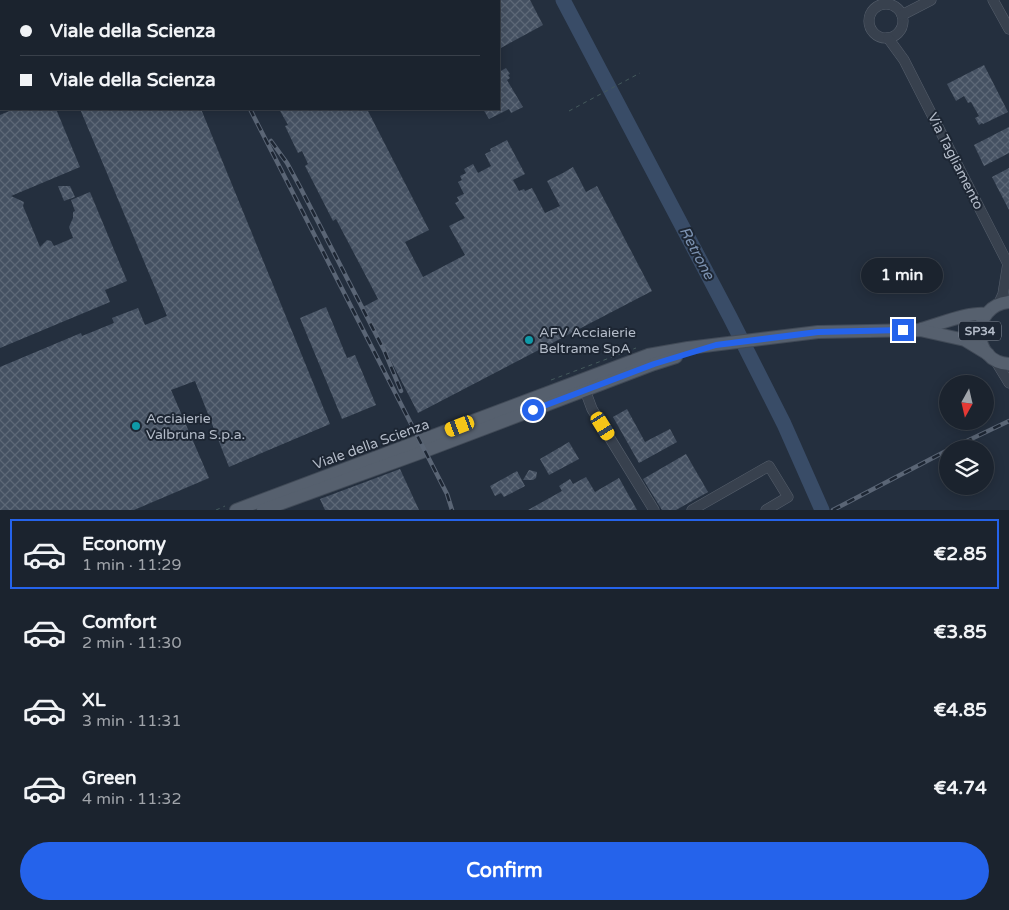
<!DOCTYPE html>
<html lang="en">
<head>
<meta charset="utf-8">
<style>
  body { margin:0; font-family:"Varela Round",sans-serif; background:#282f3a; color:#f1f3f6; height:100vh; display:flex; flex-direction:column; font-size:19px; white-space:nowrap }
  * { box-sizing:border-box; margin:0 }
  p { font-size:16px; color:#a0a4aa }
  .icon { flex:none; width:28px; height:28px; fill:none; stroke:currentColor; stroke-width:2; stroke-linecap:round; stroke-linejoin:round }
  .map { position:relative; height:510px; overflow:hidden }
  .sheet { display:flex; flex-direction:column; background:#1b232e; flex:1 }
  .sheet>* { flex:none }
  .hud { position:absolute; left:0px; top:0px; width:500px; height:110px; box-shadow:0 2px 12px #0003,0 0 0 1px #39404a; display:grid; align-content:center; height:110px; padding:0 20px; background:#1b232e }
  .needle { width:32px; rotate:188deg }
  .tools { position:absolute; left:939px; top:375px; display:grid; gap:10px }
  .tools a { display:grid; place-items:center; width:55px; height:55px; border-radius:50%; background:#1b232e; box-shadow:0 2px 12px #0003,0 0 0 1px #39404a; font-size:25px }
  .end { position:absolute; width:22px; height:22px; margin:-11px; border:6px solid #2563eb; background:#fff; box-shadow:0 0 0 2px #fff }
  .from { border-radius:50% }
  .bubble { position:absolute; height:35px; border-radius:18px; background:#1b232e; box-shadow:0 2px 12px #0003,0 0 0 1px #39404a; font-size:16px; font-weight:700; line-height:35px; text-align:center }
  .car { position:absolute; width:15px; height:30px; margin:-15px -8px; border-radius:6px; box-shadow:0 0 4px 1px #0007; background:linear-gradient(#f5c518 24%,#345 0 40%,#f5c518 0 76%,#345 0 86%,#f5c518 0) }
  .hud b { display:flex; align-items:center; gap:18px; height:48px; font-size:19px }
  .hud b+b { border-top:1px solid #39404a }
  .hud i { width:12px; height:12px; background:#f1f3f6 }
  ul { padding:9px 0 0; list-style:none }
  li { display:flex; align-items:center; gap:15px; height:70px; margin:0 10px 8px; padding:0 10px; border:2px solid transparent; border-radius:0px }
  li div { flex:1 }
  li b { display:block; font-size:19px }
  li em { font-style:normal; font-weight:700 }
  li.current { border-color:#2563eb }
  li>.icon { width:45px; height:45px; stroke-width:1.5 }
  .action { display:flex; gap:10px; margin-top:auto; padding:10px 20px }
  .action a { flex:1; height:58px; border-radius:30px; background:#2563eb; color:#fff; font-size:20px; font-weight:700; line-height:58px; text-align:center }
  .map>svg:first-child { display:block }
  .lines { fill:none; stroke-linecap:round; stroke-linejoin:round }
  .river { stroke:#394c67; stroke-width:15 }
  .building { fill:url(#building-cross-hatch) }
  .minor-casing { stroke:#565f6c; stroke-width:11 }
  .major-casing { stroke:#414a57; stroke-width:14 }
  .path { stroke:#44595c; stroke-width:1; stroke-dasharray:4 4; stroke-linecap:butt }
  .minor { stroke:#38414e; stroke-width:10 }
  .major { stroke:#56606e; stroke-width:12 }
  .rail-casing { stroke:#5a6575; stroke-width:4.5 }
  .rail { stroke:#1d2633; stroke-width:2.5; stroke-dasharray:8; stroke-linecap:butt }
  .route { stroke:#2563eb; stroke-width:6 }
  .culture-dot { fill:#0f9aa8; stroke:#1d2633; stroke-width:2 }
  .labels { text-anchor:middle; stroke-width:4; stroke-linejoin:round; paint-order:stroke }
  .shield { fill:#1d2633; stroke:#878f9c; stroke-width:1 }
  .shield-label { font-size:12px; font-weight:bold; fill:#b4bcc9 }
  .street-label { font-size:14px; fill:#b4bcc9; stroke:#1d2633 }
  .poi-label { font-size:14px; fill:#b4bcc9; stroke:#1d2633; text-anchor:start }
  .water-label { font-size:15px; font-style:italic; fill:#7c92b1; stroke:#1d2633 }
</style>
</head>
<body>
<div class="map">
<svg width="1009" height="510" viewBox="0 0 1009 510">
  <defs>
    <pattern id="building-cross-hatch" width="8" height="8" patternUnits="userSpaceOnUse" patternTransform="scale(1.25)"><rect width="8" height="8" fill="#455162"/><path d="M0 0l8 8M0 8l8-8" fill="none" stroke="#5d6877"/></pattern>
  </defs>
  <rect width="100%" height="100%" fill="#242f3e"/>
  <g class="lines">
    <polyline class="river" points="563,0 730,317 784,424 822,510"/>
  </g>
  <g class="building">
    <polygon points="499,0 530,0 543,25 499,49"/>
    <polygon points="984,65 1008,112 983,124 982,123 979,125 975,118 979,116 971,102 968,103 964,96 956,101 947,84"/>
    <polygon points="506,68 510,74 508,75 510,78 507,80 523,107 511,113 509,109 489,119 483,109 499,109 499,72"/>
    <polygon points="14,109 56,109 80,167 11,196 24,202 23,206 40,247 47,240 51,241 54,246 73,238 69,227 73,218 73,212 75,211 71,200 90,192 127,281 105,290 110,302 0,348 0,115"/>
    <polygon points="80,109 201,109 330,424 229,467 195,381 171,390 209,478 134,510 0,510 0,367 81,333 82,336 114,323 112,318 138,308 145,325 167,316"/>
    <polygon points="279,109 367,109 429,230 405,242 423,277 465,255 449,226 465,218 455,203 459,201 457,197 464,194 458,182 462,180 460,176 466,173 464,169 473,164 478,173 491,166 485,154 491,151 490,149 507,140 525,174 513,180 519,191 524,189 525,191 532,188 545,213 560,206 547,181 563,173 573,167 586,192 597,186 652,291 418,413 363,307 378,299 336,219 333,221 305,166 308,164 302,151 298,153 285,126 288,125"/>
    <polygon points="1009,127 1009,153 984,166 974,145"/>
    <polygon points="1009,168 1009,210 992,177"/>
    <polygon points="58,186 70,186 75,197 64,201"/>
    <polygon points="326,307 347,358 355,355 376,405 342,419 300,318"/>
    <polygon points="627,409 645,442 670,429 677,442 639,463 613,417"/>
    <polygon points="569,442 579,459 549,475 540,459"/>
    <polygon points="686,454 708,492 676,510 662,510 643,479"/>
    <polygon points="400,469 419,510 325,510 320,499"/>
    <polygon points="529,470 537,472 536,478 533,480 523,480"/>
    <polygon points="517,471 525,486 504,497 501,493 495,496 490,486"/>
    <polygon points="586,477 595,492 619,478 637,510 528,510 562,491 559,486 570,479 573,484"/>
  </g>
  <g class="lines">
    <g class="minor-casing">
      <g id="minor">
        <polyline points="993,0 1009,29"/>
        <circle cx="886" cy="21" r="17"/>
        <polyline points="902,15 931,0"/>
        <polyline points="888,38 904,60 1009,266"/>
        <polyline points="998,305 1003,294 1008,263"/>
        <polyline points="995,360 1009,383"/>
        <polyline points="585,390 592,409 654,510"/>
        <polyline points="692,510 769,466 788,497 766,510"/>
      </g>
    </g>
    <g class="major-casing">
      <g id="major">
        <path d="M1009,302C970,306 971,362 1009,364"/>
        <path d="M921,329C940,324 967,312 986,314"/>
        <polyline points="236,510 648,355 688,348 818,332 920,330 965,340 988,354"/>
        <polyline points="263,510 425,451 654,364 676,357"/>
      </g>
    </g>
    <g class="path">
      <polyline points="569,111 640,73"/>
      <polyline points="551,380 636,348"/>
      <polyline points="216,510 225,506"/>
    </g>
    <use href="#minor" class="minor"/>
    <use href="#major" class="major"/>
    <g class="rail-casing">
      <g id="rail">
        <polyline points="193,0 194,1"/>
        <polyline points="204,0 205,1"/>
        <polyline points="250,109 425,451 447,494 452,510"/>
        <polyline points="271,141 287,163 300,187 384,350 401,391"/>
        <polyline points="950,449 1009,421"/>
        <polyline points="833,510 948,450"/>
      </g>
    </g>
    <use href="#rail" class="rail"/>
  </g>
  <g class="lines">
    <polyline class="route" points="533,410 654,364 716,345 818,332 903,330"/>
  </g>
  <g class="culture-dot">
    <circle cx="529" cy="340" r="5"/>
    <circle cx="136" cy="426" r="5"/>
  </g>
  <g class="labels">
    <rect class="shield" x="959" y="321.5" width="42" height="19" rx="4"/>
    <g class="shield-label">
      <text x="980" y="335">SP34</text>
    </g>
    <g class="street-label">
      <text transform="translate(956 161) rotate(63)" y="5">Via Tagliamento</text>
      <text transform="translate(371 444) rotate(-20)" y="5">Viale della Scienza</text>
    </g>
    <g class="poi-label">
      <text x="539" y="337">AFV Acciaierie<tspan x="539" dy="16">Beltrame SpA</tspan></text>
      <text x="146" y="423">Acciaierie<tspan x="146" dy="16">Valbruna S.p.a.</tspan></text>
    </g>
    <g class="water-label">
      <text transform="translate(697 253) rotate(62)" y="5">Retrone</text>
    </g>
  </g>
</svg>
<div class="tools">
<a><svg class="needle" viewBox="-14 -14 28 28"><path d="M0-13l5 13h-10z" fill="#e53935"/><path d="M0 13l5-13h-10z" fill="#a0a4aa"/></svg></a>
<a><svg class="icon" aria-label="layers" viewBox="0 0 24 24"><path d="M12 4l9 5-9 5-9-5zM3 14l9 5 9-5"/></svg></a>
</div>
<i class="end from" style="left:533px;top:410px"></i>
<i class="end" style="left:903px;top:330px"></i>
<div class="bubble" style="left:861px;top:258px;width:82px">1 min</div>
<i class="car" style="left:460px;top:426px;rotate:249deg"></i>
<i class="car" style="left:603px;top:426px;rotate:148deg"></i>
<div class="hud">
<b><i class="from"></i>Viale della Scienza</b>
<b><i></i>Viale della Scienza</b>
</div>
</div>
<section class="sheet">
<ul>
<li class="current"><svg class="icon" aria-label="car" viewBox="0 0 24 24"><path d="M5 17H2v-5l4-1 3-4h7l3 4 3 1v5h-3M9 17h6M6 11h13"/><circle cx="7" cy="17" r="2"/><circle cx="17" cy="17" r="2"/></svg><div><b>Economy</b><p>1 min · 11:29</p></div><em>€2.85</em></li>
<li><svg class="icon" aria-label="car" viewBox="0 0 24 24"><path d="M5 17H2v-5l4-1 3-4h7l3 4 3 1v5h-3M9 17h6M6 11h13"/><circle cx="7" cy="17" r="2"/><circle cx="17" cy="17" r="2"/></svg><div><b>Comfort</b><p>2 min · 11:30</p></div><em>€3.85</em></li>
<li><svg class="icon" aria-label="car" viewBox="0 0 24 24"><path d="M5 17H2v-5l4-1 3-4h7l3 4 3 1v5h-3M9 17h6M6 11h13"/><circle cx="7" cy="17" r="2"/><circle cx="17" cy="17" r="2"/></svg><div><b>XL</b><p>3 min · 11:31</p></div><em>€4.85</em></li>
<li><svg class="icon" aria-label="car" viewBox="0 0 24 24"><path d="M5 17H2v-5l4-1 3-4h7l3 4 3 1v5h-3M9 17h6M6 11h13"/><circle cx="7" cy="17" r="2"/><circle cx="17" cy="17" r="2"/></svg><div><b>Green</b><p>4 min · 11:32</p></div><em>€4.74</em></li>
</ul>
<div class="action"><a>Confirm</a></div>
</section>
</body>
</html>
